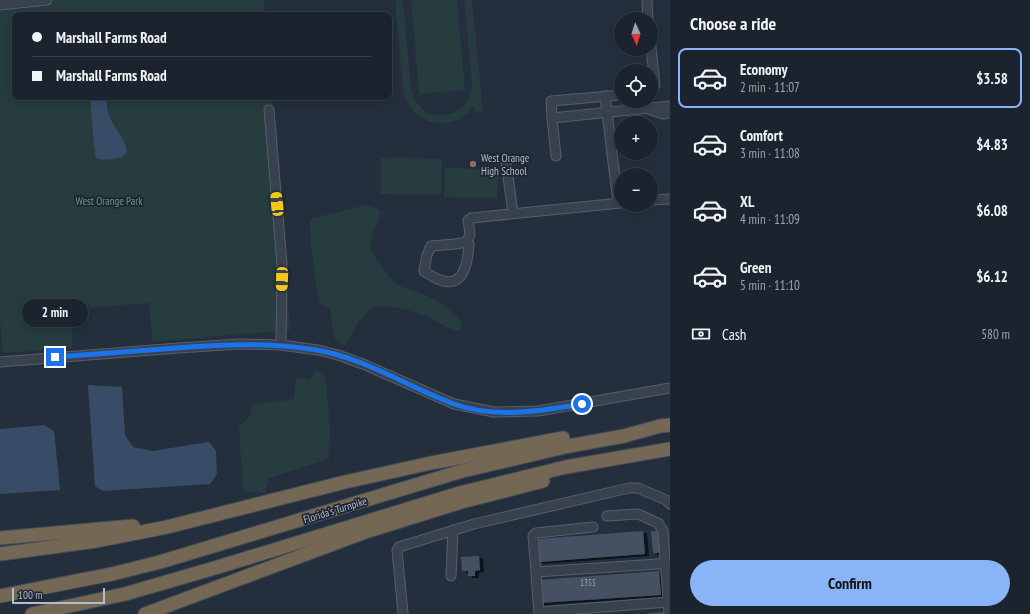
<!DOCTYPE html>
<html lang="en">
<head>
<meta charset="utf-8">
<style>
  body { margin:0; font-family:"PT Sans Narrow",sans-serif; background:#282f3a; color:#f1f3f6; height:100vh; display:flex; flex-direction:column; font-size:15px; white-space:nowrap }
  * { box-sizing:border-box; margin:0 }
  p { font-size:13px; color:#a0a4aa }
  .icon { flex:none; width:22px; height:22px; fill:none; stroke:currentColor; stroke-width:2; stroke-linecap:round; stroke-linejoin:round }
  .map { position:relative; flex:1; overflow:hidden }
  .panel { display:flex; flex-direction:column; background:#1b232e; width:360px }
  .panel>* { flex:none }
  .hud { position:absolute; left:12px; top:12px; width:380px; height:88px; border-radius:8px; box-shadow:0 2px 10px #0003,0 0 0 1px #39404a; display:grid; align-content:center; height:88px; padding:0 20px; background:#1b232e }
  .needle { width:26px; rotate:176deg }
  .buttons { position:absolute; left:614px; top:12px; display:grid; gap:8px }
  .buttons a { display:grid; place-items:center; width:44px; height:44px; border-radius:50%; background:#1b232e; box-shadow:0 2px 10px #0003,0 0 0 1px #39404a; font-size:20px }
  .scale { position:absolute; left:12px; bottom:10px; width:93px; box-sizing:border-box; padding-left:4px; border:2px solid #b4bcc9; border-top:0; font-size:11px; line-height:14px; white-space:nowrap; color:#b4bcc9; -webkit-text-stroke:3px #1d2633; paint-order:stroke }
  .end { position:absolute; width:18px; height:18px; margin:-9px; border:5px solid #1a73e8; background:#fff; box-shadow:0 0 0 2px #fff }
  .from { border-radius:50% }
  .bubble { position:absolute; height:28px; border-radius:14px; background:#1b232e; box-shadow:0 2px 10px #0003,0 0 0 1px #39404a; font-size:13px; font-weight:700; line-height:28px; text-align:center }
  .car { position:absolute; width:12px; height:24px; margin:-12px -6px; border-radius:5px; box-shadow:0 0 3px 1px #0007; background:linear-gradient(#f5c518 24%,#345 0 40%,#f5c518 0 76%,#345 0 86%,#f5c518 0) }
  .hud b { display:flex; align-items:center; gap:14px; height:38px; font-size:15px }
  .hud b+b { border-top:1px solid #39404a }
  .hud i { width:10px; height:10px; background:#f1f3f6 }
  ul { padding:0; list-style:none }
  li { display:flex; align-items:center; gap:12px; height:60px; margin:0 8px 6px; padding:0 12px; border:2px solid transparent; border-radius:8px }
  li div { flex:1 }
  li b { display:block; font-size:15px }
  li em { font-style:normal; font-weight:700 }
  li.active { border-color:#8ab4f8 }
  li>.icon { width:36px; height:36px; stroke-width:1.5 }
  h2 { padding:0 20px; font-size:18px; line-height:48px }
  .pay { display:flex; align-items:center; gap:10px; height:44px; padding:0 20px; font-size:15px }
  .pay p { margin-inline-start:auto }
  .cta { display:flex; gap:8px; margin-top:auto; padding:8px 20px }
  .cta a { flex:1; height:46px; border-radius:24px; background:#8ab4f8; color:#111; font-size:16px; font-weight:700; line-height:46px; text-align:center }
  main { display:flex; flex:1; min-height:0 }
  .map>svg:first-child { display:block }
  .green { fill:#263c3f }
  .water { fill:#394c67 }
  .building { fill:#455162; filter:url(#shadow) }
  .lines { fill:none; stroke-linecap:round; stroke-linejoin:round }
  .minor-casing { stroke:#565f6c; stroke-width:11 }
  .highway-casing { stroke:#434c59; stroke-width:15 }
  .minor { stroke:#38414e; stroke-width:9 }
  .highway { stroke:#746855; stroke-width:13 }
  .route { stroke:#1a73e8; stroke-width:5 }
  .education-dot { fill:#8d6e63; stroke:#1d2633; stroke-width:1.5 }
  .labels { text-anchor:middle; stroke-width:3.5; stroke-linejoin:round; paint-order:stroke }
  .number-label { font-size:9px; fill:#98a1af }
  .poi-label { font-size:11px; fill:#b4bcc9; stroke:#1d2633; text-anchor:start }
  .park-label { font-size:11px; fill:#6b9a76; stroke:#1d2633 }
  .street-label { font-size:11px; fill:#b4bcc9; stroke:#1d2633 }
</style>
</head>
<body>
<main>
<div class="map">
<svg width="670" height="614" viewBox="0 0 670 614">
  <defs>
    <filter id="shadow"><feDropShadow dx="4" dy="2" stdDeviation="0" flood-color="#0009"/></filter>
  </defs>
  <rect width="100%" height="100%" fill="#242f3e"/>
  <g class="green">
    <polygon points="0,0 264,0 265,15 15,15 15,97 272,97 290,330 153,342 149,303 73,309 72,348 3,353 0,319"/>
    <path d="M395,0H403L411,88C418,128 472,123 472,82L464,0H472L483,111H475L474,106C451,136 409,125 403,89Z"/>
    <polygon points="411,0 457,0 465,90 419,94"/>
    <polygon points="381,158 442,159 441,195 381,194"/>
    <polygon points="445,168 498,169 497,198 444,197"/>
    <path d="M362,206L372,207L380,210C380,223 369,236 371,249C371,255 393,282 398,285C403,288 410,289 415,291C433,298 452,308 462,324L460,331C449,330 442,324 432,319C418,313 384,300 370,310C358,318 352,333 346,345C343,344 339,343 337,342C333,338 332,317 330,310L320,303L316,284L311,247L310,219Z"/>
    <polygon points="317,370 325,378 328,401 330,430 329,459 269,478 265,493 243,492 239,427 250,416 253,405 294,399 296,378 309,380"/>
  </g>
  <g class="water">
    <path d="M90,97H107C106,103 107,110 109,116C113,127 140,155 118,158C110,159 103,161 96,158L94,146Z"/>
    <polygon points="88,385 122,387 125,435 133,447 152,451 209,442 216,451 217,474 210,484 103,491 95,486"/>
    <polygon points="44,425 54,431 60,490 0,494 0,429"/>
  </g>
  <g class="building">
    <polygon points="643,531 645,554 539,562 537,539"/>
    <polygon points="651,531 659,531 661,553 653,553"/>
    <polygon points="479,556 480,570 475,571 475,576 468,576 468,571 462,571 461,557"/>
    <polygon points="659,571 661,595 540,603 538,580"/>
    <polygon points="666,612 666,614 648,614 648,613"/>
  </g>
  <g class="lines">
    <g class="minor-casing">
      <g id="minor">
        <polyline points="647,0 648,19"/>
        <polyline points="0,5 47,0"/>
        <polyline points="651,47 655,85 651,91"/>
        <polyline points="605,96 618,203"/>
        <polyline points="269,110 282,264 281,345"/>
        <polyline points="651,110 663,114 670,113"/>
        <polyline points="552,118 670,106"/>
        <polyline points="556,156 552,118 551,101 621,95"/>
        <polyline points="506,162 513,213"/>
        <polyline points="651,200 670,199"/>
        <path d="M467,242L455,244L431,246L427,255L424,271C456,294 467,278 469,244L467,242L470,234L468,220L471,218L621,203"/>
        <polyline points="0,362 178,348 240,344 281,345 318,350 338,355 363,364 454,404 494,412 538,411 670,388"/>
        <polyline points="607,516 638,514 658,523 663,531 669,614"/>
        <polyline points="536,572 533,536 536,533 593,527"/>
        <polyline points="451,576 453,530"/>
        <polyline points="539,612 668,602"/>
        <polyline points="403,613 397,550 399,547 474,524 629,488 638,488 666,500 670,504"/>
        <polyline points="539,614 536,572 658,564 665,564 670,567"/>
      </g>
    </g>
    <g class="highway-casing">
      <g id="highway">
        <polyline points="0,538 133,526"/>
        <polyline points="0,554 96,541 167,527 345,482 431,463 563,438"/>
        <polyline points="0,596 112,574 160,562 462,471 569,446 624,436 660,426 670,425"/>
        <polyline points="32,614 125,594 218,567 460,493 566,467 670,449"/>
        <polyline points="145,614 368,531 461,502 543,481"/>
      </g>
    </g>
    <use href="#minor" class="minor"/>
    <use href="#highway" class="highway"/>
  </g>
  <g class="lines">
    <path class="route" d="M55,357C100,354 145,350 190,347C233,344 274,343 316,350C365,358 408,387 454,404C495,419 540,411 582,404"/>
  </g>
  <circle class="education-dot" cx="473" cy="164" r="4"/>
  <g class="labels">
    <g class="number-label">
      <text x="588" y="586">1355</text>
    </g>
    <g class="poi-label">
      <text x="481" y="162">West Orange<tspan x="481" dy="13">High School</tspan></text>
    </g>
    <g class="park-label">
      <text x="109" y="205">West Orange Park</text>
    </g>
    <g class="street-label">
      <text transform="translate(335 510) rotate(-17)" y="4">Florida's Turnpike</text>
    </g>
  </g>
</svg>
<div class="buttons">
<a><svg class="needle" viewBox="-14 -14 28 28"><path d="M0-13l5 13h-10z" fill="#e53935"/><path d="M0 13l5-13h-10z" fill="#a0a4aa"/></svg></a>
<a><svg class="icon" aria-label="locate" viewBox="0 0 24 24"><circle cx="12" cy="12" r="6"/><path d="M12 2v4M12 18v4M2 12h4M18 12h4"/></svg></a>
<a>+</a>
<a>−</a>
</div>
<div class="scale">100 m</div>
<i class="end from" style="left:582px;top:404px"></i>
<i class="end" style="left:55px;top:357px"></i>
<div class="bubble" style="left:22px;top:299px;width:66px">2 min</div>
<i class="car" style="left:277px;top:204px;rotate:354deg"></i>
<i class="car" style="left:282px;top:279px;rotate:182deg"></i>
<div class="hud">
<b><i class="from"></i>Marshall Farms Road</b>
<b><i></i>Marshall Farms Road</b>
</div>
</div>
<section class="panel">
<h2>Choose a ride</h2>
<ul>
<li class="active"><svg class="icon" aria-label="car" viewBox="0 0 24 24"><path d="M5 17H2v-5l4-1 3-4h7l3 4 3 1v5h-3M9 17h6M6 11h13"/><circle cx="7" cy="17" r="2"/><circle cx="17" cy="17" r="2"/></svg><div><b>Economy</b><p>2 min · 11:07</p></div><em>$3.58</em></li>
<li><svg class="icon" aria-label="car" viewBox="0 0 24 24"><path d="M5 17H2v-5l4-1 3-4h7l3 4 3 1v5h-3M9 17h6M6 11h13"/><circle cx="7" cy="17" r="2"/><circle cx="17" cy="17" r="2"/></svg><div><b>Comfort</b><p>3 min · 11:08</p></div><em>$4.83</em></li>
<li><svg class="icon" aria-label="car" viewBox="0 0 24 24"><path d="M5 17H2v-5l4-1 3-4h7l3 4 3 1v5h-3M9 17h6M6 11h13"/><circle cx="7" cy="17" r="2"/><circle cx="17" cy="17" r="2"/></svg><div><b>XL</b><p>4 min · 11:09</p></div><em>$6.08</em></li>
<li><svg class="icon" aria-label="car" viewBox="0 0 24 24"><path d="M5 17H2v-5l4-1 3-4h7l3 4 3 1v5h-3M9 17h6M6 11h13"/><circle cx="7" cy="17" r="2"/><circle cx="17" cy="17" r="2"/></svg><div><b>Green</b><p>5 min · 11:10</p></div><em>$6.12</em></li>
</ul>
<div class="pay"><svg class="icon" aria-label="cash" viewBox="0 0 24 24"><path d="M3 7h18v10H3z"/><circle cx="12" cy="12" r="2"/></svg>Cash<p>580 m</p></div>
<div class="cta"><a>Confirm</a></div>
</section>
</main>
</body>
</html>
